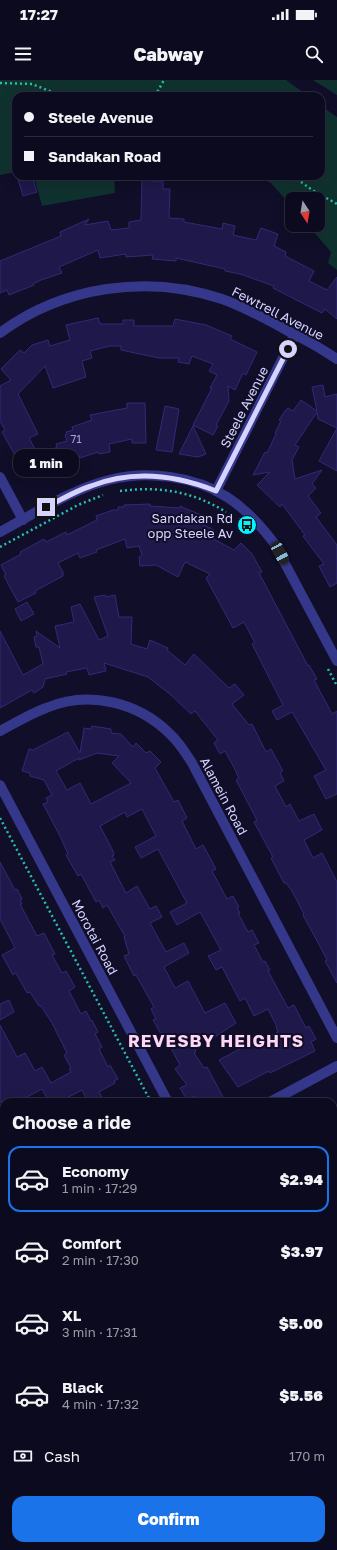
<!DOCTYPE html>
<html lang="en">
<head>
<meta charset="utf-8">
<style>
  body { margin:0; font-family:"Golos Text",sans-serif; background:#151327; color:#f1f3f6; height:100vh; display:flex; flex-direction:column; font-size:15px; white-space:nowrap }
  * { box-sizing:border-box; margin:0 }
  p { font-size:13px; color:#9a9aa4 }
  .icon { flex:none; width:22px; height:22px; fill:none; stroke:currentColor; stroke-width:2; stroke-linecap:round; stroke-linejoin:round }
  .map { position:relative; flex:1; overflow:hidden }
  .sheet { position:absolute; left:0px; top:1018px; width:337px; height:452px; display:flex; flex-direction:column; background:#0c0a1e; border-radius:12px 12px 0 0; box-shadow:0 4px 16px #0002,0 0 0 1px #2c2b3c }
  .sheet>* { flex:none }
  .banner { position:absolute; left:12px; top:12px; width:313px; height:88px; border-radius:12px; box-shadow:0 4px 16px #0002,0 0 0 1px #2c2b3c; display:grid; align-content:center; height:88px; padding:0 12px; background:#0c0a1e }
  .needle { width:26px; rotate:168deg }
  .controls { position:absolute; left:285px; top:112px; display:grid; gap:8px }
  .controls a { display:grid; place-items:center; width:40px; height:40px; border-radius:8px; background:#0c0a1e; box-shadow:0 4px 16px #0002,0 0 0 1px #2c2b3c; font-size:20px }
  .end { position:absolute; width:18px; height:18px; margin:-9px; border:5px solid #d6d4ff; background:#111; box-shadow:0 0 0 2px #111 }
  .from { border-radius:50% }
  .bubble { position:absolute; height:28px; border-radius:12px; background:#0c0a1e; box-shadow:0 4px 16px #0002,0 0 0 1px #2c2b3c; font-size:13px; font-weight:800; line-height:28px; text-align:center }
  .car { position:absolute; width:12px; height:24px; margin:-12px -6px; border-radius:5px; box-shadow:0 0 3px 1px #0007; background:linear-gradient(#222 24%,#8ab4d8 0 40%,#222 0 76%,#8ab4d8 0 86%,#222 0) }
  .banner b { display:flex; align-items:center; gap:14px; height:38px; font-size:15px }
  .banner b+b { border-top:1px solid #2c2b3c }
  .banner i { width:10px; height:10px; background:#f1f3f6 }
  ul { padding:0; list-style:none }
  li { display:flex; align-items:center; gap:12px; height:66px; margin:0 8px 6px; padding:0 4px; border:2px solid transparent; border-radius:12px }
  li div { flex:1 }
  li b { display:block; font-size:15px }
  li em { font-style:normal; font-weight:800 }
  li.on { border-color:#1a73e8 }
  li>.icon { width:36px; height:36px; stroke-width:1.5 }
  h2 { padding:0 12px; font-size:18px; line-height:48px }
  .pay { display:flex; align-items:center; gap:10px; height:44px; padding:0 12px; font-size:15px }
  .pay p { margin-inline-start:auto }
  .cta { display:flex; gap:8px; margin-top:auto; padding:8px 12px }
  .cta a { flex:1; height:46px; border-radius:12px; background:#1a73e8; color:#fff; font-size:16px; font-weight:800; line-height:46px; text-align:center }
  .status { display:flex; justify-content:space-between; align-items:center; height:28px; padding:0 20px; background:#0c0a1e; direction:ltr }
  .status svg { height:11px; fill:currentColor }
  header { display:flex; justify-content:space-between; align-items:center; height:52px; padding:0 12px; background:#0c0a1e; font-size:18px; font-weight:800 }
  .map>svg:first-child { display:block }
  .green { fill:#10322f }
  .building { fill:#1f184a; stroke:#332978; fill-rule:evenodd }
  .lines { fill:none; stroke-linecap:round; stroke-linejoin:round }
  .path { stroke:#26c1ae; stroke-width:2.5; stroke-dasharray:2 3; stroke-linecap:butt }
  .lane { stroke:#35378a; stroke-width:5.5 }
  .street { stroke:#35378a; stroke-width:10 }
  .route { stroke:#d6d4ff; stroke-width:5 }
  .labels { text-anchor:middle; stroke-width:4; stroke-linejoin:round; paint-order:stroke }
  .number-label { font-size:11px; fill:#a8a5d2 }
  .street-label { font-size:13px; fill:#d6d4ff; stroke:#100e28 }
  .poi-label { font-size:13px; fill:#d6d4ff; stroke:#100e28; text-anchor:end }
  .district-label { font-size:17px; font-weight:bold; letter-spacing:1px; fill:#ffd6f3; stroke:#100e28 }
</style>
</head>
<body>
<div class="status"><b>17:27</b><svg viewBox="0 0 49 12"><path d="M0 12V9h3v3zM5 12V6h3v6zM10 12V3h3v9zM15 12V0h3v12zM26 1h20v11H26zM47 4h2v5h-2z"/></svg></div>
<header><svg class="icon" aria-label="menu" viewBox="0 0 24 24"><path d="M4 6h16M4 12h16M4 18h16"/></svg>Cabway<svg class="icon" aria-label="search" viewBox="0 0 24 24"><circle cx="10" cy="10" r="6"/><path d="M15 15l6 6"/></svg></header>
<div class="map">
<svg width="337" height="1470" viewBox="0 0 337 1470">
  <rect width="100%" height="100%" fill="#100e28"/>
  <g class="green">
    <polygon points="0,0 286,0 308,16 16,16 16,92 0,95"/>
    <polygon points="313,0 337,0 337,15"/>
    <polygon points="321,26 337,37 337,190 328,183 331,172 308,145 318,145 318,119 292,119 292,127 271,103 257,96 321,96"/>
    <polygon points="34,96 114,96 115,113 42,126"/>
    <polygon points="0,1404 4,1404 4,1466 175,1466 182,1470 0,1470"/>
  </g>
  <g class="building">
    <polygon points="17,96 32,96 37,112 23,116"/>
    <polygon points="142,96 154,96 153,101 163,101 163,109 170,109 169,138 184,139 184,142 222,149 223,143 235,146 233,155 256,160 261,148 278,154 274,166 286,172 285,176 314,191 309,201 327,210 337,197 337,239 325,229 322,233 273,208 274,206 240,194 225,191 225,189 176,178 176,181 152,179 153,175 126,177 126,174 100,178 98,170 59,187 62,193 41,200 33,204 34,205 9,215 7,210 0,213 0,181 61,156 60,152 89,139 85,145 108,141 111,150 129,148 129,142 141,140"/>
    <polygon points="98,238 100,244 123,244 123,240 134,240 134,246 173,246 175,239 206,245 232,256 230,259 257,272 246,295 243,293 235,310 228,306 229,321 216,345 218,346 213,355 193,345 212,308 210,308 217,295 209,291 213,284 192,276 189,284 178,282 179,278 159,278 121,270 121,266 110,266 90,271 92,278 82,281 86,297 53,308 45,286 18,314 38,354 29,358 38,374 20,384 2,352 5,350 0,341 0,306 11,300 1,289 20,270 24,273 32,265 48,260 50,266 70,260 66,245"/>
    <polygon points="323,305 325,317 337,314 337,391 319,381 337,348 318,339 317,332 295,365 299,367 292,380 295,399 322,390 312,404 316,408 308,416 321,433 316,437 337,465 337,503 330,507 319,486 324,484 303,456 305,455 282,424 280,427 257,405 270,392 253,395 265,372 267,373 276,354 275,353 281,341 279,340 285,331 288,328 293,331 301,320 317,331 312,307"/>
    <polygon points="127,323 145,323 146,363 132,363 132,359 109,364 110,372 99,374 98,372 80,378 79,376 58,385 59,388 49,394 47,390 42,393 35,379 57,367 56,364 67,361 65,355 67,354 66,352 73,350 72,347 92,340 90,335 127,328"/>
    <polygon points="165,326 179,329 172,372 156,370"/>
    <polygon points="193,346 206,374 198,377 179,374"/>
    <polygon points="150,424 150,426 180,428 180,426 201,435 198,442 214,450 210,457 234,470 241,463 252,474 262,492 259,493 308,586 309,585 317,599 314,600 332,634 337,631 337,714 326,719 314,696 326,690 292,632 277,640 272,631 283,625 252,564 255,563 244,542 233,548 206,498 210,494 185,482 178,497 156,485 140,486 139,477 142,475 139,466 127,468 125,459 96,470 97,472 80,478 78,473 58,483 63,492 63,496 35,511 36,513 18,522 4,496 6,495 1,485 21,474 20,472 44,459 46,462 66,452 67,455 97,440 96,436 113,430 118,430 118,427 124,427 124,425"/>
    <polygon points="105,515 106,517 115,515 119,537 132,537 131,564 147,569 150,560 168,568 167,570 185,585 194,574 229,608 235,604 244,615 232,624 249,645 252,644 266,672 271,669 283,691 280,693 284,701 275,706 286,727 290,724 299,741 314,734 322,750 304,760 313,778 322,773 337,802 337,903 325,881 327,880 323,872 303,835 304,834 292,811 286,803 284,803 271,778 273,777 254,742 257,740 236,700 239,698 236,693 237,693 225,671 220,674 214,663 218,660 195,631 191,634 171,615 148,597 104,583 106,591 89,595 87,588 66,592 67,594 45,599 43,607 34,613 32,610 0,628 0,551 23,595 43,584 39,567 36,567 34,557 37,556 36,551 60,568 55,546 74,542 71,527 80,524 99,560 108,556 94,517"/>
    <polygon points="27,522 34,534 21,541 15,529"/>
    <path d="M92,646L111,649V653L121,654L133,667L136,663L146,673L150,671L161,682L155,688L174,722L178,720L187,738L182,741L196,769L203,765L216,789L212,791L227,819L233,816L239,827L237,828L240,833H238L248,852L252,850L259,863L254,865L263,882L265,881L270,890L268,891L288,928L294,925L306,948L309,946L316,959L311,962L315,971L270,993L269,991L238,1007L219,980L249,964L257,961L258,962L278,952L276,947H277L268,929L254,936L245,918L240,921L222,887L216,890L208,876L221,870L200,832L177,845L170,832L187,823L158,769L141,778L135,767L156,756L142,729L127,737L125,732L100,746L113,771L114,775L112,776L115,780L110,782L126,813L137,806L150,829L156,826L162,837L150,843L166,872L184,863L189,873L164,887L175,908L188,901L205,933L225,923L236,943L215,957L213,954L193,964L196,972L194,973L204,988L207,987L224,1019L217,1022H197L194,1016L187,1020L180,1008L187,1005L175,989L180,985L163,953L161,954L153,940L156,939L151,929L154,927L136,895L134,896L124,876L129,874L124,857L125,856L107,825L103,828L99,820L96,822L81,794L78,796L66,775L68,774L61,758L43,724L48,722L46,718L52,715L44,700L30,696V693L22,691L29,669L33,670L68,652L80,673L84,648L91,649ZM97,673L119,676L112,683L131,703L91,724L80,703L67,710L56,691L79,678V680Z"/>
    <polygon points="0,782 15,810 17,809 22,819 20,820 22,824 20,824 37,856 44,853 55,874 52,875 62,893 66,891 75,907 69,911 81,934 86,931 91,941 92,940 98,952 95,954 102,967 99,969 108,987 110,985 118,999 114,1001 115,1003 99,1012 103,1019 97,1022 88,1022 82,1010 59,1022 49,1022 42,1009 23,1019 25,1022 0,1022 0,945 17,977 25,973 35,991 42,987 51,1003 71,992 69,989 71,988 64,975 67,973 52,943 41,926 39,926 30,912 27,913 16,893 13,895 2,875 15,868 0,839"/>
    <polygon points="9,920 14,932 0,940 0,924"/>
  </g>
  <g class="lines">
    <g class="path">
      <polyline points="0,3 32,4 52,12 78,16"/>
      <polyline points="155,16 164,0"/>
      <polyline points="293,96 312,110 337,124"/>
      <path d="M120,411C159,406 192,411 226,432"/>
      <polyline points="0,467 78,425 103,415"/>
      <polyline points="328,589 337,606"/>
      <polyline points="0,738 151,1022"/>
      <polyline points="333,1351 337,1357"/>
    </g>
    <g class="lane">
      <polyline points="213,1466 216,1470"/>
      <polyline points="249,1470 251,1466"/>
    </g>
    <g class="street">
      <path d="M0,253C63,206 148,194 222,219C245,227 268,240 290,252C306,260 322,269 337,279"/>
      <polyline points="0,397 23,440"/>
      <polyline points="216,411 295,254"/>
      <path d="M0,452C34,434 72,409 109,400C147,390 194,396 227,417C246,429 261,446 274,463L337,581"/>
      <path d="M0,651C15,643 30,634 46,628C89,610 138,622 170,654C179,662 185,672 192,683L337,958"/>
      <polyline points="0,705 168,1022"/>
      <polyline points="270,1022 337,986"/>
      <polyline points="0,1093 4,1100"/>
      <polyline points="0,1165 4,1162"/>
      <polyline points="333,1326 337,1332"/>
      <polyline points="0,1329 4,1330"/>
    </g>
  </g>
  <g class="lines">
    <path class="route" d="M46,427C61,420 75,411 91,406C132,390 176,395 216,411L288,269"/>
  </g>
  <defs>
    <g id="bus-disc" transform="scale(1)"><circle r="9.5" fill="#00f5ff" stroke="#100e28"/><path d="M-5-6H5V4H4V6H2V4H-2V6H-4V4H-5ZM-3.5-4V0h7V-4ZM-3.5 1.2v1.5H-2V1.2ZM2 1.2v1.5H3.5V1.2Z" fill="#111"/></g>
  </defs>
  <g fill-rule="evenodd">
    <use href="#bus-disc" x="247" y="445"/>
  </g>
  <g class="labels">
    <g class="number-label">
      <text x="76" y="363">71</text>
    </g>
    <g class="street-label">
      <text transform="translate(278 233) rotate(27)" y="5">Fewtrell Avenue</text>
      <text transform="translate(244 327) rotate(-63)" y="5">Steele Avenue</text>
      <text transform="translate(224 716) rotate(62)" y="5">Alamein Road</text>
      <text transform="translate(95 857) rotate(62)" y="5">Morotai Road</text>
    </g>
    <g class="poi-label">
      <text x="233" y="443">Sandakan Rd<tspan x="233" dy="15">opp Steele Av</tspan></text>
    </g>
    <g class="district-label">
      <text x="216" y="967">REVESBY HEIGHTS</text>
    </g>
  </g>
</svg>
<div class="controls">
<a><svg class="needle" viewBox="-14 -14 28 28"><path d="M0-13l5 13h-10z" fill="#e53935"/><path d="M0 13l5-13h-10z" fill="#9a9aa4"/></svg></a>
</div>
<i class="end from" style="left:288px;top:269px"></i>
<i class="end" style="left:46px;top:427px"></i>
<div class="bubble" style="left:13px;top:369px;width:66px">1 min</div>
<i class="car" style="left:280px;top:473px;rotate:152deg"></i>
<div class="banner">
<b><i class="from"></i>Steele Avenue</b>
<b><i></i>Sandakan Road</b>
</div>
<section class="sheet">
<h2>Choose a ride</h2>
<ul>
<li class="on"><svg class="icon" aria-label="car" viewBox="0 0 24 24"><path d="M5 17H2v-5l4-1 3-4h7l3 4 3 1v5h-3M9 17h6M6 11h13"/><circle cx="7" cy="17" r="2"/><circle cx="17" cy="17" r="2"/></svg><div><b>Economy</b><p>1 min · 17:29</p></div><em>$2.94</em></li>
<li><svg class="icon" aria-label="car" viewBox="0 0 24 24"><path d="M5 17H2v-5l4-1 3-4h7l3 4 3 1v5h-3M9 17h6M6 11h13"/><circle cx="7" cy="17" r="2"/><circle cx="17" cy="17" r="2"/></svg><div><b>Comfort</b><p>2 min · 17:30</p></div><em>$3.97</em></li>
<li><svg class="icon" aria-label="car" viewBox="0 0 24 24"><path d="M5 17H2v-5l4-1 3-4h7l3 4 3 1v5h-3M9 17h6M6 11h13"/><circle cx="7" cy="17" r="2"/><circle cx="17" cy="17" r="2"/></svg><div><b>XL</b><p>3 min · 17:31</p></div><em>$5.00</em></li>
<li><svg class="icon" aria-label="car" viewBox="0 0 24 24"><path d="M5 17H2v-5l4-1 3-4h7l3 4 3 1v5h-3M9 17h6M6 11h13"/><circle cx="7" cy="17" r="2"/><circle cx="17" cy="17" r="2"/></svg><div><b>Black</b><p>4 min · 17:32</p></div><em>$5.56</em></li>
</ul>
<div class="pay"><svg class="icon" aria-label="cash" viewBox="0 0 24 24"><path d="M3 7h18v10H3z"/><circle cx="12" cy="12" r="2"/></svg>Cash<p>170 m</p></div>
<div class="cta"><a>Confirm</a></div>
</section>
</div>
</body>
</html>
